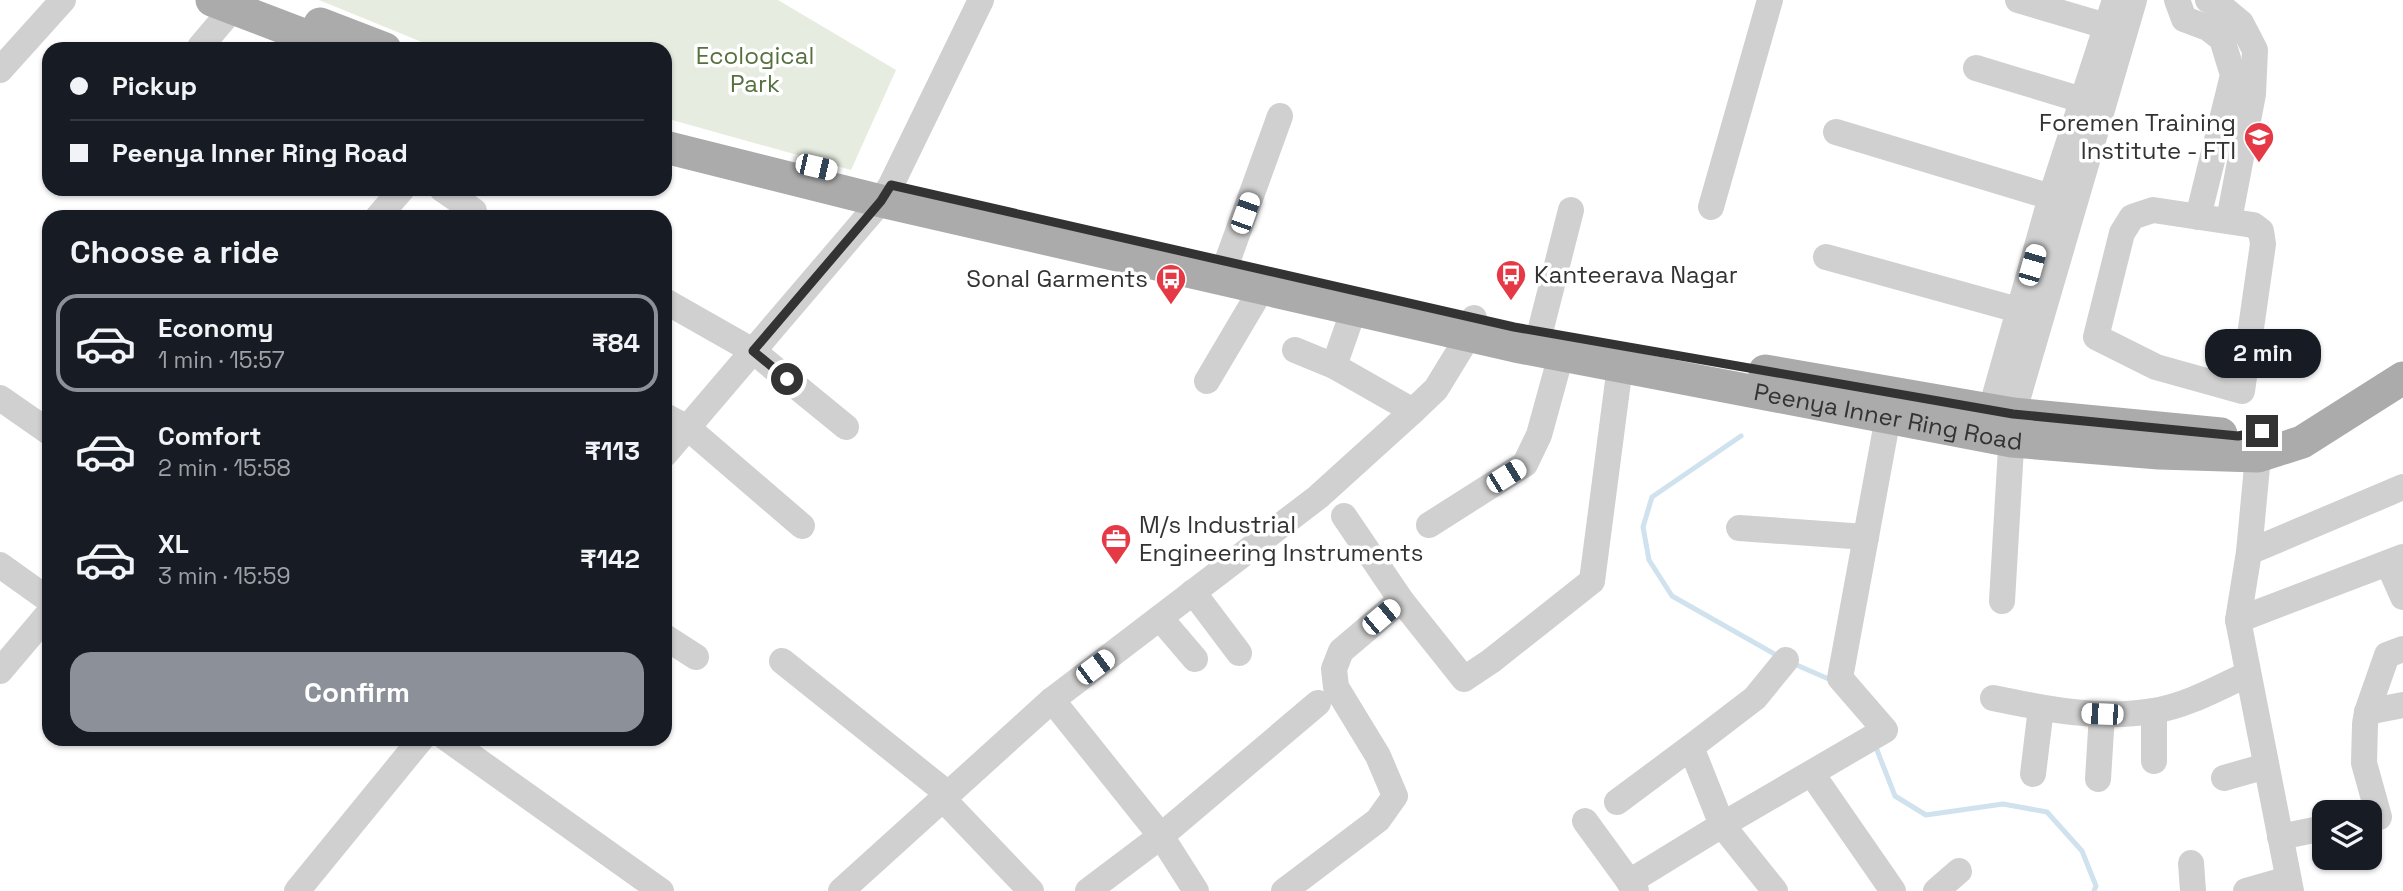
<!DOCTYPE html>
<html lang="en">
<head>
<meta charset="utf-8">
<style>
  body { margin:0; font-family:"Space Grotesk",sans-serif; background:#242831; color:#f1f3f6; height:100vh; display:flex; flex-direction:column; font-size:26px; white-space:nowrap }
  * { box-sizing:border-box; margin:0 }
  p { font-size:23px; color:#9ea1a6 }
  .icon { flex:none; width:38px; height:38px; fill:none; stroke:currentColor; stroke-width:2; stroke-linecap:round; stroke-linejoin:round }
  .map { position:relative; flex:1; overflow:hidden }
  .sheet { position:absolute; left:42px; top:210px; width:630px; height:536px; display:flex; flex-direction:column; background:#171b24; border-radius:21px; box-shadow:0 2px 5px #0004 }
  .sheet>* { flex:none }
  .hud { position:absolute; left:42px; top:42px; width:630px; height:154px; border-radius:21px; box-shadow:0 2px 5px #0004; display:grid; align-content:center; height:154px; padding:0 28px; background:#171b24 }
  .controls { position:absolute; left:2312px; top:800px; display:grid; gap:14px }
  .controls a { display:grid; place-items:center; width:70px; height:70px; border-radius:14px; background:#171b24; box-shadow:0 2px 5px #0004; font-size:35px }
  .end { position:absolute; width:32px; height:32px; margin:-16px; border:9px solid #333; background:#fff; box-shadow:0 0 0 4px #fff }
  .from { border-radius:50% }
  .bubble { position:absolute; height:49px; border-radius:21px; background:#171b24; box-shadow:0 2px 5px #0004; font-size:23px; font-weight:700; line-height:49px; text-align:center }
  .car { position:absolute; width:21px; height:42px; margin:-21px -10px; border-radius:9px; box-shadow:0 0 5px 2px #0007; background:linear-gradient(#fff 24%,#345 0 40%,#fff 0 76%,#345 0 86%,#fff 0) }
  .hud b { display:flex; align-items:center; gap:24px; height:66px; font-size:26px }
  .hud b+b { border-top:2px solid #363941 }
  .hud i { width:18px; height:18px; background:#f1f3f6 }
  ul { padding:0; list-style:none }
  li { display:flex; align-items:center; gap:21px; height:98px; margin:0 14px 10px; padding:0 14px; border:4px solid transparent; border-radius:21px }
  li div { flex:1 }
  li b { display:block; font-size:26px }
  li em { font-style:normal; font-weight:700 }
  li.active { border-color:#8c9099 }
  li>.icon { width:63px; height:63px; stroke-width:1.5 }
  h2 { padding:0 28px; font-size:32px; line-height:84px }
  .cta { display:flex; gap:14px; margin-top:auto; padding:14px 28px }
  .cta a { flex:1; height:80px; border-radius:21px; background:#8c9099; color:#fff; font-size:28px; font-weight:700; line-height:80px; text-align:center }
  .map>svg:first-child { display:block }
  .green { fill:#e6ecdf }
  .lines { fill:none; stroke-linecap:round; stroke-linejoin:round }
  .stream { stroke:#cfe2ee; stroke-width:5 }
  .minor { stroke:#d0d0d0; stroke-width:26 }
  .major { stroke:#ababab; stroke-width:33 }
  .route { stroke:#333; stroke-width:9 }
  .labels { text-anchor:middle; stroke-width:7; stroke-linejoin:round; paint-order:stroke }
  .park-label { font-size:24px; fill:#56703f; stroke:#fff }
  .poi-label { font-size:24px; fill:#333; stroke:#fff; text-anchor:end }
  .street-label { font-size:24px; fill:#333; stroke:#fff }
</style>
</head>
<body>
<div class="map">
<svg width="2403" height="891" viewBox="0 0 2403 891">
  <rect width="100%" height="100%" fill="#fff"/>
  <polygon class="green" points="319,0 778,0 896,70 851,170 665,118 665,49 439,49"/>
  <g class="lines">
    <g class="stream">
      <polyline points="1741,436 1652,497 1643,527 1649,560 1672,596 1780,657"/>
      <polyline points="1792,663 1831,680"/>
      <polyline points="1875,745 1895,796 1926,815 2003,804 2047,812 2082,851 2096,886 2094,891"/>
    </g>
    <g class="minor">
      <polyline points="2018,0 2106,26"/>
      <polyline points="2177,0 2184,19 2208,28 2222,39 2233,75 2198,217"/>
      <polyline points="2208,0 2223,8 2241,23 2255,50 2253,94 2229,220"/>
      <polyline points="200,47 233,8"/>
      <polyline points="1976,68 2082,100"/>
      <polyline points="0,70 63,0"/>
      <polyline points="1836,132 2051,197"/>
      <polyline points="442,189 474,211"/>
      <polyline points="1711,207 1770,0"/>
      <polygon points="2153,210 2253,225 2261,231 2263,244 2242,391 2156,367 2096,337 2122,233 2132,217"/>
      <polyline points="378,217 402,189"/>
      <polyline points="1826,257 2018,310"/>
      <polyline points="1227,262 1280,116"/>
      <polyline points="665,301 753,351 846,427"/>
      <polyline points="1354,309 1334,366 1413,411"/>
      <polyline points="1540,332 1571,210"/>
      <polyline points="1295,350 1334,366"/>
      <polyline points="1207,381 1262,288"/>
      <polyline points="0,398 49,432"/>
      <polyline points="665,416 688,428 802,526"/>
      <polyline points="1986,427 2051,197 2115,0"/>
      <polyline points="665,454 881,201 891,185 981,0"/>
      <polyline points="2258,456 2249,552 2238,620 2291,891"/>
      <polyline points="1344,516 1401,600 1464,679 1491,661 1592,581 1620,366"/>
      <polyline points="1429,525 1525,464 1539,435 1561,355"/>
      <polyline points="1739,528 1866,537"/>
      <polyline points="2249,552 2403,487"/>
      <polyline points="2388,563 2403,597"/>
      <polyline points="0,565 49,600"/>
      <polyline points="1193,592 1239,653"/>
      <polyline points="2002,601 2013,414 2134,0"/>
      <polyline points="1160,618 1195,659"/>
      <polyline points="2238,620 2403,557"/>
      <polyline points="665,637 696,657"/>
      <polyline points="782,661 948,794"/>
      <polyline points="0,671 49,613"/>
      <path d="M1993,698C2046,709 2099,720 2153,711C2186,706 2218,688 2248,674"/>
      <polyline points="1052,700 1161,836 1196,891"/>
      <polyline points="2154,711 2154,761"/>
      <polyline points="2367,712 2403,705"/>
      <polyline points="446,738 661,891"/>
      <polyline points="1812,774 1893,891"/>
      <polyline points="2033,774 2041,708"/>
      <polyline points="2224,778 2266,766"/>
      <polyline points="2098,779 2102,714"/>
      <polyline points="943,799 1031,891"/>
      <polyline points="1617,802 1691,747"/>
      <polyline points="2379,817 2364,763 2365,724 2367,712 2387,655 2403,649"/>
      <polyline points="1585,821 1636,891"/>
      <polyline points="2280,837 2324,828"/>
      <polyline points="2191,863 2193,891"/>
      <polyline points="1629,882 1722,825 1885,730 1840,678 1888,417"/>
      <polyline points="297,891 422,738"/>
      <polyline points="841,891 1052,700 1318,497 1413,411 1436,389 1469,335 1474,318"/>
      <polyline points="1088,891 1161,836 1318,703"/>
      <polyline points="1284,891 1378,820 1395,796 1378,756 1336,687 1334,669 1341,651 1401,600"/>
      <polyline points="1775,891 1722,825 1691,747 1755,698 1786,660"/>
      <polyline points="1936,891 1959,871"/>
      <polyline points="2246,891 2288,879"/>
    </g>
    <g class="major">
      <polyline points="212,0 340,49"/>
      <polyline points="320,24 385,49"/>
      <path id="s1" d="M665,147L881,201L1515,346L2012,441L2159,453L2258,456L2302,442L2403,378"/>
      <polyline points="1765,371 2013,414 2221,434"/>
    </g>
  </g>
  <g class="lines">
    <polyline class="route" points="787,379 753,351 881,201 891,185 1514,327 2013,414 2238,436 2262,431"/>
  </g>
  <defs>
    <g id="university-pin" transform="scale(1.575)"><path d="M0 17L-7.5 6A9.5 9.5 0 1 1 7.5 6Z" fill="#e63946" stroke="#fff"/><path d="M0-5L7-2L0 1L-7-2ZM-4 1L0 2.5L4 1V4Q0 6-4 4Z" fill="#fff"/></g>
    <g id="bus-pin" transform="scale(1.575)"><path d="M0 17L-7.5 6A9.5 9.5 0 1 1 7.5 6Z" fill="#e63946" stroke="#fff"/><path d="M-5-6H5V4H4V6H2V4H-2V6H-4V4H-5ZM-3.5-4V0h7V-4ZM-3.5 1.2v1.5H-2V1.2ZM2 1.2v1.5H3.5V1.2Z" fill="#fff"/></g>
    <g id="office-pin" transform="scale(1.575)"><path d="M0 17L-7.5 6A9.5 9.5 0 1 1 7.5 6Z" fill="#e63946" stroke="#fff"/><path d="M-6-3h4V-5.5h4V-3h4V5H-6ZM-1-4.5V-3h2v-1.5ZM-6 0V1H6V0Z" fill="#fff"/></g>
  </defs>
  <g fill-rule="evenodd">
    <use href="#university-pin" x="2259" y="137"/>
    <use href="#bus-pin" x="1511" y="275"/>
    <use href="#bus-pin" x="1171" y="279"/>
    <use href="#office-pin" x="1116" y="539"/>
  </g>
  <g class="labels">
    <g class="park-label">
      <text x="755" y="64">Ecological<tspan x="755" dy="28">Park</tspan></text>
    </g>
    <g class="poi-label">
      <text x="2236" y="131">Foremen Training<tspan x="2236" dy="28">Institute - FTI</tspan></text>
      <text x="1534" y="283" text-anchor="start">Kanteerava Nagar</text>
      <text x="1148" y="287">Sonal Garments</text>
      <text x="1139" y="533" text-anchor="start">M/s Industrial<tspan x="1139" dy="28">Engineering Instruments</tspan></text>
    </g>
    <g class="street-label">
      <text dy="8" stroke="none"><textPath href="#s1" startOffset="1253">Peenya Inner Ring Road</textPath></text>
    </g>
  </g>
</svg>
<div class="controls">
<a><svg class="icon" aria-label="layers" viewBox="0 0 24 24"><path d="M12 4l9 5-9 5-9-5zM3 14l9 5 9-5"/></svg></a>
</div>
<i class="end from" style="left:787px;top:379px"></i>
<i class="end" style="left:2262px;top:431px"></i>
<div class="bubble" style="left:2205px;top:329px;width:116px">2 min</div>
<i class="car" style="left:816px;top:167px;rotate:103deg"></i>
<i class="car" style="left:1245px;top:213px;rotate:20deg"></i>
<i class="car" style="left:2032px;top:265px;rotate:16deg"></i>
<i class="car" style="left:1506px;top:476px;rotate:58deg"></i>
<i class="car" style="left:1381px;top:617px;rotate:50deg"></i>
<i class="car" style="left:1095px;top:667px;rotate:53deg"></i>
<i class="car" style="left:2102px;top:714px;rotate:272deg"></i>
<div class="hud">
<b><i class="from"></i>Pickup</b>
<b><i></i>Peenya Inner Ring Road</b>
</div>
<section class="sheet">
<h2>Choose a ride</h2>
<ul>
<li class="active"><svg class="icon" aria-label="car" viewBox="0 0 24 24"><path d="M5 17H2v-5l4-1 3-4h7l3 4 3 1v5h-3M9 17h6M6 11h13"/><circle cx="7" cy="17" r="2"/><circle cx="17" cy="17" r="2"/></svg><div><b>Economy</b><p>1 min · 15:57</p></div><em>₹84</em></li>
<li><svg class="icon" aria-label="car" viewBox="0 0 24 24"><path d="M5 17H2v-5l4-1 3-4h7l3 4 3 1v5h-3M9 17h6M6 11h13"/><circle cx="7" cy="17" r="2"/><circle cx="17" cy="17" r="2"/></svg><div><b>Comfort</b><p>2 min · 15:58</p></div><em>₹113</em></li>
<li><svg class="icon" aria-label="car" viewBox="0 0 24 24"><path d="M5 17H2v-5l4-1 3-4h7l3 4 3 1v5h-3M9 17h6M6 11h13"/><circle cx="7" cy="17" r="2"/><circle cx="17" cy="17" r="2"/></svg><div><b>XL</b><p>3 min · 15:59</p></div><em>₹142</em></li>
</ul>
<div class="cta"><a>Confirm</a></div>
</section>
</div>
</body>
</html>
